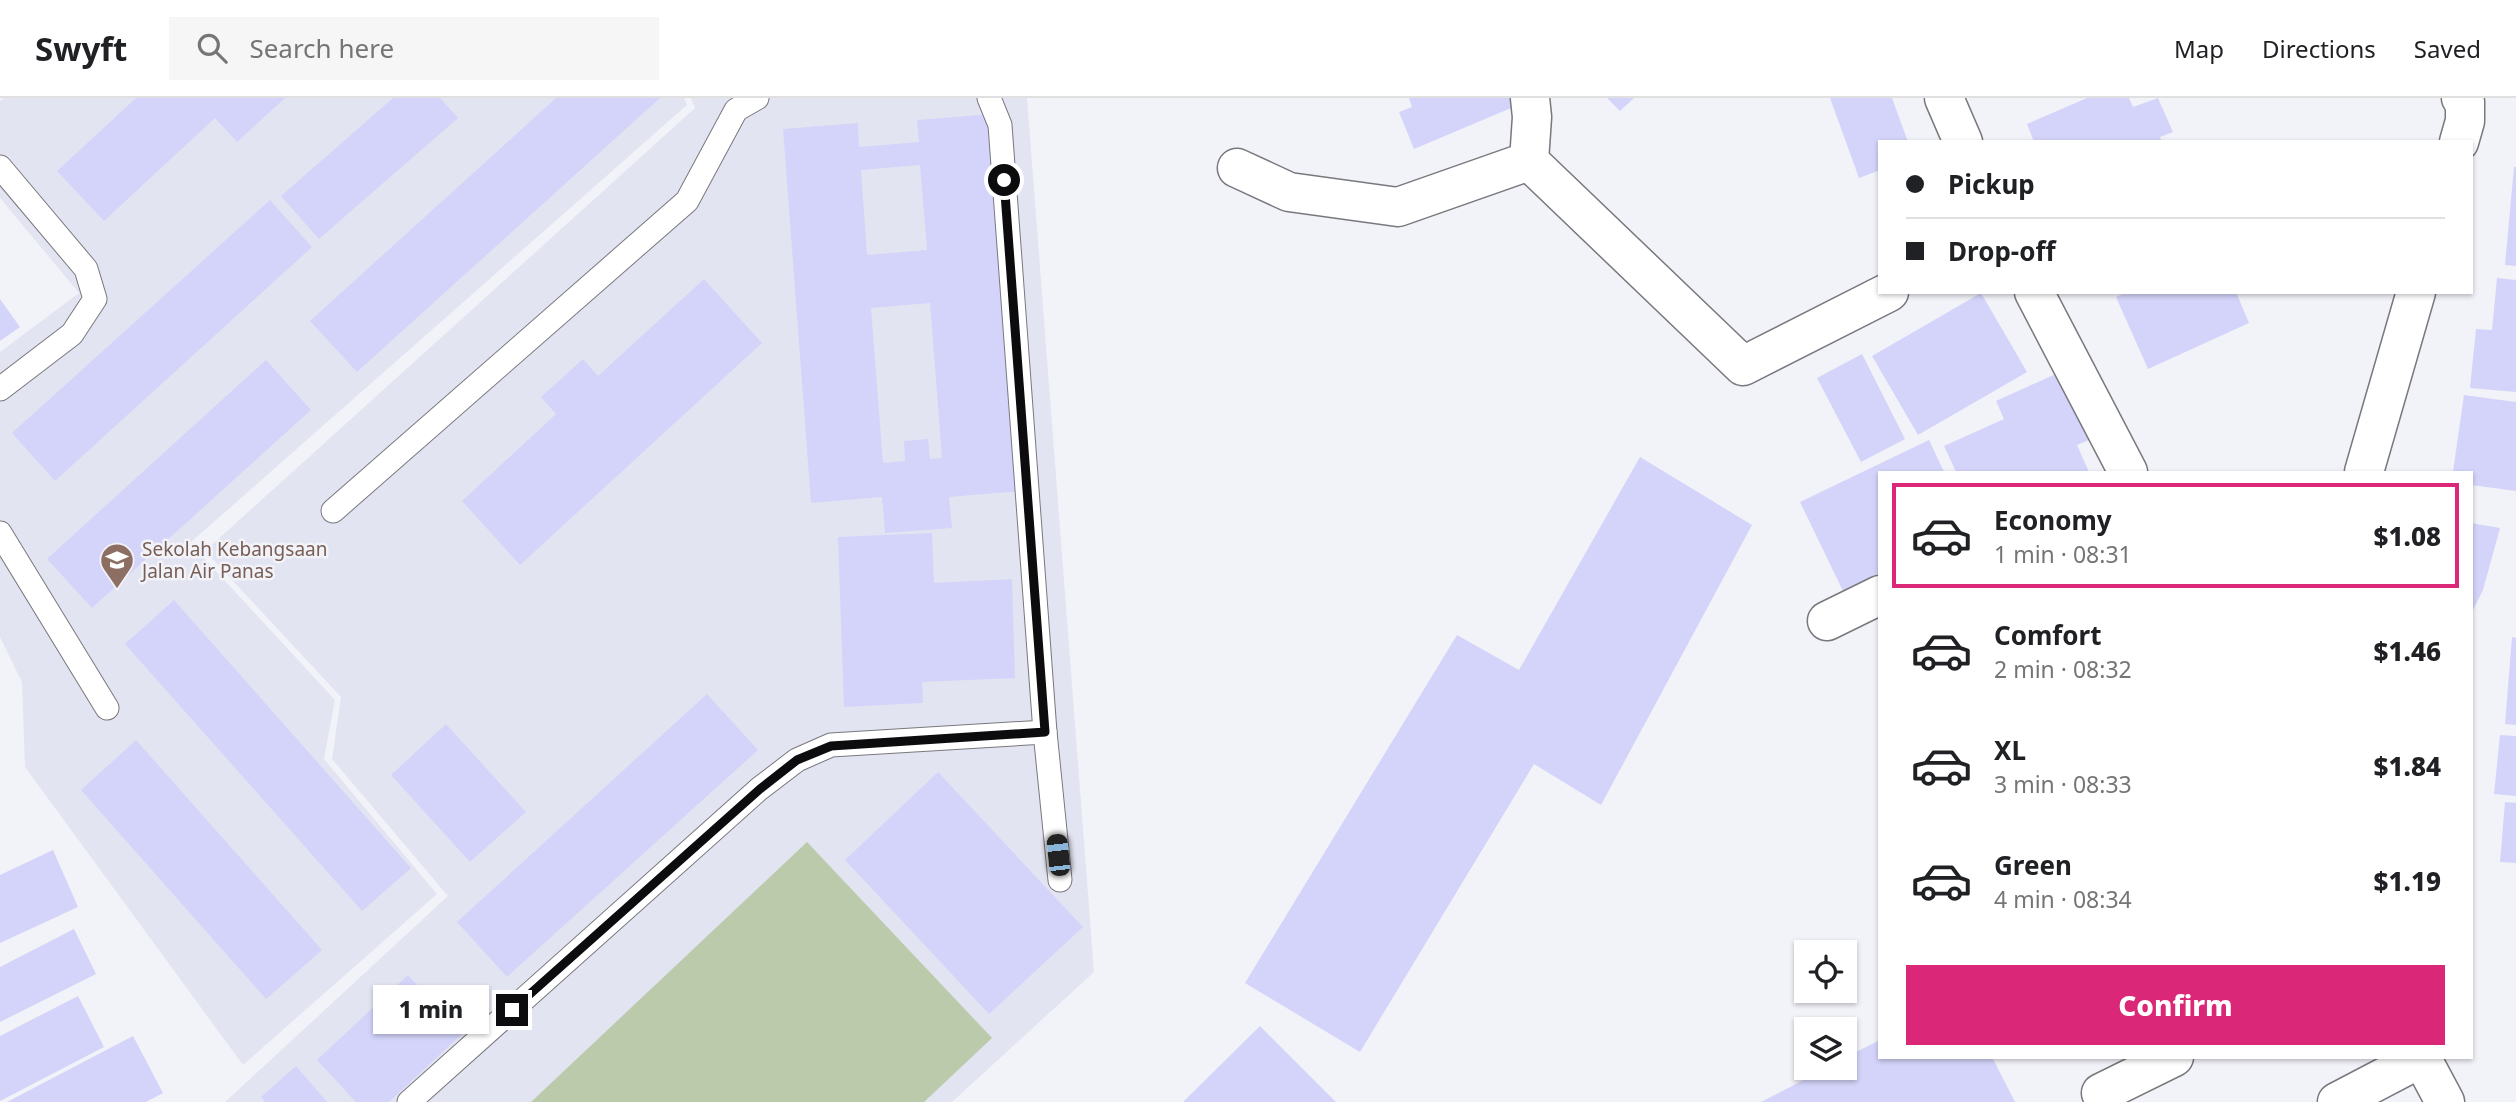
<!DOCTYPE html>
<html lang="en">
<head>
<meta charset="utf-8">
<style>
  body { margin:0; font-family:"Noto Sans",sans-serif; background:#f6f6f6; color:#202124; height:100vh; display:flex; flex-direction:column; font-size:26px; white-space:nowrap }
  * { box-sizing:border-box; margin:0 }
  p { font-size:23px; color:#757577 }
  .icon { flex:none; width:38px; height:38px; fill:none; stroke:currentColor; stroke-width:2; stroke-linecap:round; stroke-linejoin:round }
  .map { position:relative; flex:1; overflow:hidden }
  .side { position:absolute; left:1878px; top:373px; width:595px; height:588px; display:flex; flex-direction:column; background:#fff; border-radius:0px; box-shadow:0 2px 5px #0004 }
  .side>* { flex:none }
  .hud { position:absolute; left:1878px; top:42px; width:595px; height:154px; border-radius:0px; box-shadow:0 2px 5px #0004; display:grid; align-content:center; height:154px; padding:0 28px; background:#fff }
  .fabs { position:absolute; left:1794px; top:842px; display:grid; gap:14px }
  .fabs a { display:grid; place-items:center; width:63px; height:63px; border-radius:0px; background:#fff; box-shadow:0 2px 5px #0004; font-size:35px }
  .end { position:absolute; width:32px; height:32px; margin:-16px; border:9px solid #0c0c0e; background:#fff; box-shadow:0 0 0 4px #fff }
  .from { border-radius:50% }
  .bubble { position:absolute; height:49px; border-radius:0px; background:#fff; box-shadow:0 2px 5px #0004; font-size:23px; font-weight:800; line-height:49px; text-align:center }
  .car { position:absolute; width:21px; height:42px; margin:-21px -10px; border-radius:9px; box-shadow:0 0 5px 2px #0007; background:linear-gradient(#222 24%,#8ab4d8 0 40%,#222 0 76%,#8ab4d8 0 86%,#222 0) }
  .hud b { display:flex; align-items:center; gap:24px; height:66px; font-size:26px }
  .hud b+b { border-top:2px solid #e0e0e0 }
  .hud i { width:18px; height:18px; background:#202124 }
  ul { padding:12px 0 0; list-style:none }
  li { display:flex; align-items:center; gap:21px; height:105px; margin:0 14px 10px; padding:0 14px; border:4px solid transparent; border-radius:0px }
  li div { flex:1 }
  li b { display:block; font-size:26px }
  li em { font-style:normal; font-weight:800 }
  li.on { border-color:#db2777 }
  li>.icon { width:63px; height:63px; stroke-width:1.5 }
  .primary-button { display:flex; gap:14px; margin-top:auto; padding:14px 28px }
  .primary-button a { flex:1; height:80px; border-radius:0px; background:#db2777; color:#fff; font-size:28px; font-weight:800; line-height:80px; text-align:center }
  header { display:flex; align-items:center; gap:42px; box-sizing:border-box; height:98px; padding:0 35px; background:#fff; border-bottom:2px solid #e0e0e0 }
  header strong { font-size:33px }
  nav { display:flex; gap:38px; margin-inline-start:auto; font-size:24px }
  .search { width:490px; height:63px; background:#f6f6f6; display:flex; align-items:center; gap:18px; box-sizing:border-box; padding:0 24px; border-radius:0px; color:#757577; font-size:26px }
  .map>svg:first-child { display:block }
  .built { fill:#e3e4f1 }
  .green { fill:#bbcaab }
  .building { fill:#d4d4fa; fill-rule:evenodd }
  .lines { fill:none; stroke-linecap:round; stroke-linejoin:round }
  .lane-casing { stroke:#78787e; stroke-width:25 }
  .street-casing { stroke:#78787e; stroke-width:41 }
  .lane { stroke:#fff; stroke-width:23 }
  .street { stroke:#fff; stroke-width:38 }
  .route { stroke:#0c0c0e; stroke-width:9 }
  .labels { text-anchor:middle; stroke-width:5; stroke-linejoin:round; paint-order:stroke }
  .education-label { font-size:19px; fill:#785e54; stroke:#f2f2f9; text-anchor:start }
</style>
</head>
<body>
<header>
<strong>Swyft</strong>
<div class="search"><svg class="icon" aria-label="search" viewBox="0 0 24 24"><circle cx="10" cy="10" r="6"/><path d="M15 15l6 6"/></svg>Search here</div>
<nav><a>Map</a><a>Directions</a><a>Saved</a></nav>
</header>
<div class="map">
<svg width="2516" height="1004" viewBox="0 0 2516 1004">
  <rect width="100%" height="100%" fill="#f2f2f9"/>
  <g class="built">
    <polygon points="4,0 684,0 687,7 190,445 335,602 324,661 437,796 243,967 25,669 22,584 0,539 0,254 79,195 0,100 0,3"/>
    <polygon points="691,0 1027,0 1094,874 952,1004 225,1004 448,798 332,661 341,599 205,453 695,10"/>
  </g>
  <polygon class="green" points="807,744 992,940 924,1004 531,1004"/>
  <g class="building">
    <polygon points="136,0 285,0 237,44 215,20 104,123 57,73"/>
    <polygon points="393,0 440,0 458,20 319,141 281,98"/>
    <polygon points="556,0 660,0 357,274 310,223"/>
    <polygon points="1409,0 1520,0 1523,5 1414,51 1399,14 1412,9"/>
    <polygon points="1607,0 1634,0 1620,13"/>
    <polygon points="1830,0 1892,0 1908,44 1880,44 1880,72 1859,80"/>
    <polygon points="2087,0 2129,0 2133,9 2158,0 2173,34 2160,39 2162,44 2034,44 2027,26"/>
    <path d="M1005,15L1032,392L949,399L952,430L885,435L882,399L811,405L783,31L858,25L859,49L919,44L917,22ZM920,67L927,152L867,157L861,72ZM930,205L942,360L930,361L928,341L904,343L905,363L883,365L871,210Z"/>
    <polygon points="2514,69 2516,69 2516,168 2505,167"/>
    <polygon points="270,102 312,149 55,383 12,335"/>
    <polygon points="2497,180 2516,182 2516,294 2470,290 2476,231 2492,232"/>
    <polygon points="704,181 762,245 520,467 462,403 556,316 541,299 583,261 598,278"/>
    <polygon points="2127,194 2236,194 2249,225 2148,271 2116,199"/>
    <polygon points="1981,195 2027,274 1918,337 1872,258"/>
    <polygon points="0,201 20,229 0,243"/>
    <polygon points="1862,256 1905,341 1861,364 1817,280"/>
    <polygon points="266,262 311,312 92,510 47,461"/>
    <polygon points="2058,275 2089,342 2077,347 2089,374 1956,374 1944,348 2004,321 1996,303"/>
    <polygon points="2464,297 2516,304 2516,393 2471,387 2471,374 2453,374"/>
    <polygon points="1929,342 1944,374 1880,374 1880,478 1844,495 1800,404"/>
    <polygon points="1640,359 1752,427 1601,707 1534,666 1360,954 1245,885 1457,537 1519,572"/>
    <polygon points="2471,425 2500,430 2483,492 2471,516"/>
    <polygon points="932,435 934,485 1012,481 1015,580 922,584 923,605 844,609 838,439"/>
    <polygon points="174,502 411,770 362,813 125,546"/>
    <polygon points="2512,539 2516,540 2516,627 2505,626"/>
    <polygon points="707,596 758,652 507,879 457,824"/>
    <polygon points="446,626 526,714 470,764 391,677"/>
    <polygon points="2500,637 2516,638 2516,698 2494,696"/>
    <polygon points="136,642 322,852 266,901 81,692"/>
    <polygon points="938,674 1083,829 989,916 845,762"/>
    <polygon points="2505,704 2516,705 2516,765 2500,764"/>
    <polygon points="53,752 78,809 0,845 0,777"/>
    <polygon points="74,831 96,876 0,924 0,869"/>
    <polygon points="408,877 462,936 389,1004 356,1004 317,962"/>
    <polygon points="78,898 104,949 0,1003 0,938"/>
    <polygon points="1260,928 1336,1004 1183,1004"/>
    <polygon points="133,938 163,995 146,1004 7,1004"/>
    <polygon points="1880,942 1880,959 1992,959 2015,1004 1761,1004 1827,970 1844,970 1844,960"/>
    <polygon points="296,968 327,1004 265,1004 261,999"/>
  </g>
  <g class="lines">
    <g class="lane-casing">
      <g id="lane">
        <polyline points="989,0 1000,27 1045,634 1060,782"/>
        <polyline points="0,69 86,171 95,201 72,236 0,291"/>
        <polyline points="333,413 687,103 736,12 757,0"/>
        <polyline points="0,435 107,610"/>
        <polyline points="409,1004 759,691 797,662 831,647 1045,634"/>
      </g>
    </g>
    <g class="street-casing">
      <g id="street">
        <polyline points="1944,0 1963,44"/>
        <polyline points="2459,44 2465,23 2465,4 2461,0"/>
        <polyline points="1529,63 1743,268 1889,194"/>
        <polyline points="1237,70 1289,94 1398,109 1529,63 1532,19 1530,0"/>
        <polyline points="2034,194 2128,374"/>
        <polyline points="2364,374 2416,194"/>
        <polyline points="1827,523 1880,497"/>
        <polyline points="2421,959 2445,1004"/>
        <polyline points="2105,1004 2101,995 2174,959"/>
        <polyline points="2337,1004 2421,960"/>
      </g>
    </g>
    <use href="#lane" class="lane"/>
    <use href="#street" class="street"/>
  </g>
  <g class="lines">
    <polyline class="route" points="512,912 760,691 797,662 831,648 1045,634 1004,82"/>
  </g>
  <defs>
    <g id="school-pin" transform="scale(1.75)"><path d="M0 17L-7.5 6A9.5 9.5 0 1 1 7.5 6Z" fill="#8d6e63" stroke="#f2f2f9"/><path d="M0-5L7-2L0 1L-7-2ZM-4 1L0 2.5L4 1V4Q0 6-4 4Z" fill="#fff"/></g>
  </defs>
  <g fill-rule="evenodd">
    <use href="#school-pin" x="117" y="462"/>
  </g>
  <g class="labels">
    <g class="education-label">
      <text x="142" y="458">Sekolah Kebangsaan<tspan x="142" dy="22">Jalan Air Panas</tspan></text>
    </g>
  </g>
</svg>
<div class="fabs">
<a><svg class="icon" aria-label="locate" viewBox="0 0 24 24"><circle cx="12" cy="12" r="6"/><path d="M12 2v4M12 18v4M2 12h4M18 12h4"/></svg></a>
<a><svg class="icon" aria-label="layers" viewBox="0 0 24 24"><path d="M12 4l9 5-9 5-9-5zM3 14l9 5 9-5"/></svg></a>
</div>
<i class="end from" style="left:1004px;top:82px"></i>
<i class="end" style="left:512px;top:912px"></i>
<div class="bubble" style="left:373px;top:887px;width:116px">1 min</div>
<i class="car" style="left:1058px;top:757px;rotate:354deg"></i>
<div class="hud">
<b><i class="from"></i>Pickup</b>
<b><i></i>Drop-off</b>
</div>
<section class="side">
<ul>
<li class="on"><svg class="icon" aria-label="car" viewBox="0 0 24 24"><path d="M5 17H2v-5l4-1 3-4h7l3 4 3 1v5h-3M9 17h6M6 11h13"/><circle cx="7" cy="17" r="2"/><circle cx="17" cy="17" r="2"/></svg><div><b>Economy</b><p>1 min · 08:31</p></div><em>$1.08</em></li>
<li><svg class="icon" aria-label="car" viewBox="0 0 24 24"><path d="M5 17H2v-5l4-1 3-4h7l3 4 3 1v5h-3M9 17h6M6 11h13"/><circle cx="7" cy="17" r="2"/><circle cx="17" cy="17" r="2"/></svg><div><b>Comfort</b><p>2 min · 08:32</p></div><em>$1.46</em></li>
<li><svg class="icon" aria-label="car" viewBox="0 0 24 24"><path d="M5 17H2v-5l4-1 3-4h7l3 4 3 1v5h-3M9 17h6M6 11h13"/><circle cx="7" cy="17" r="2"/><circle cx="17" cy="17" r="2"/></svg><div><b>XL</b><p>3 min · 08:33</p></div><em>$1.84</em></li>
<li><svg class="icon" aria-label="car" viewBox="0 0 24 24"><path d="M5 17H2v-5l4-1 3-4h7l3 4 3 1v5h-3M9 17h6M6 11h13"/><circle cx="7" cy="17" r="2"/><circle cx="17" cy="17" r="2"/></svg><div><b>Green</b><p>4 min · 08:34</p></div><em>$1.19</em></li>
</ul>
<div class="primary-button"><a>Confirm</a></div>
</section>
</div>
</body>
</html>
